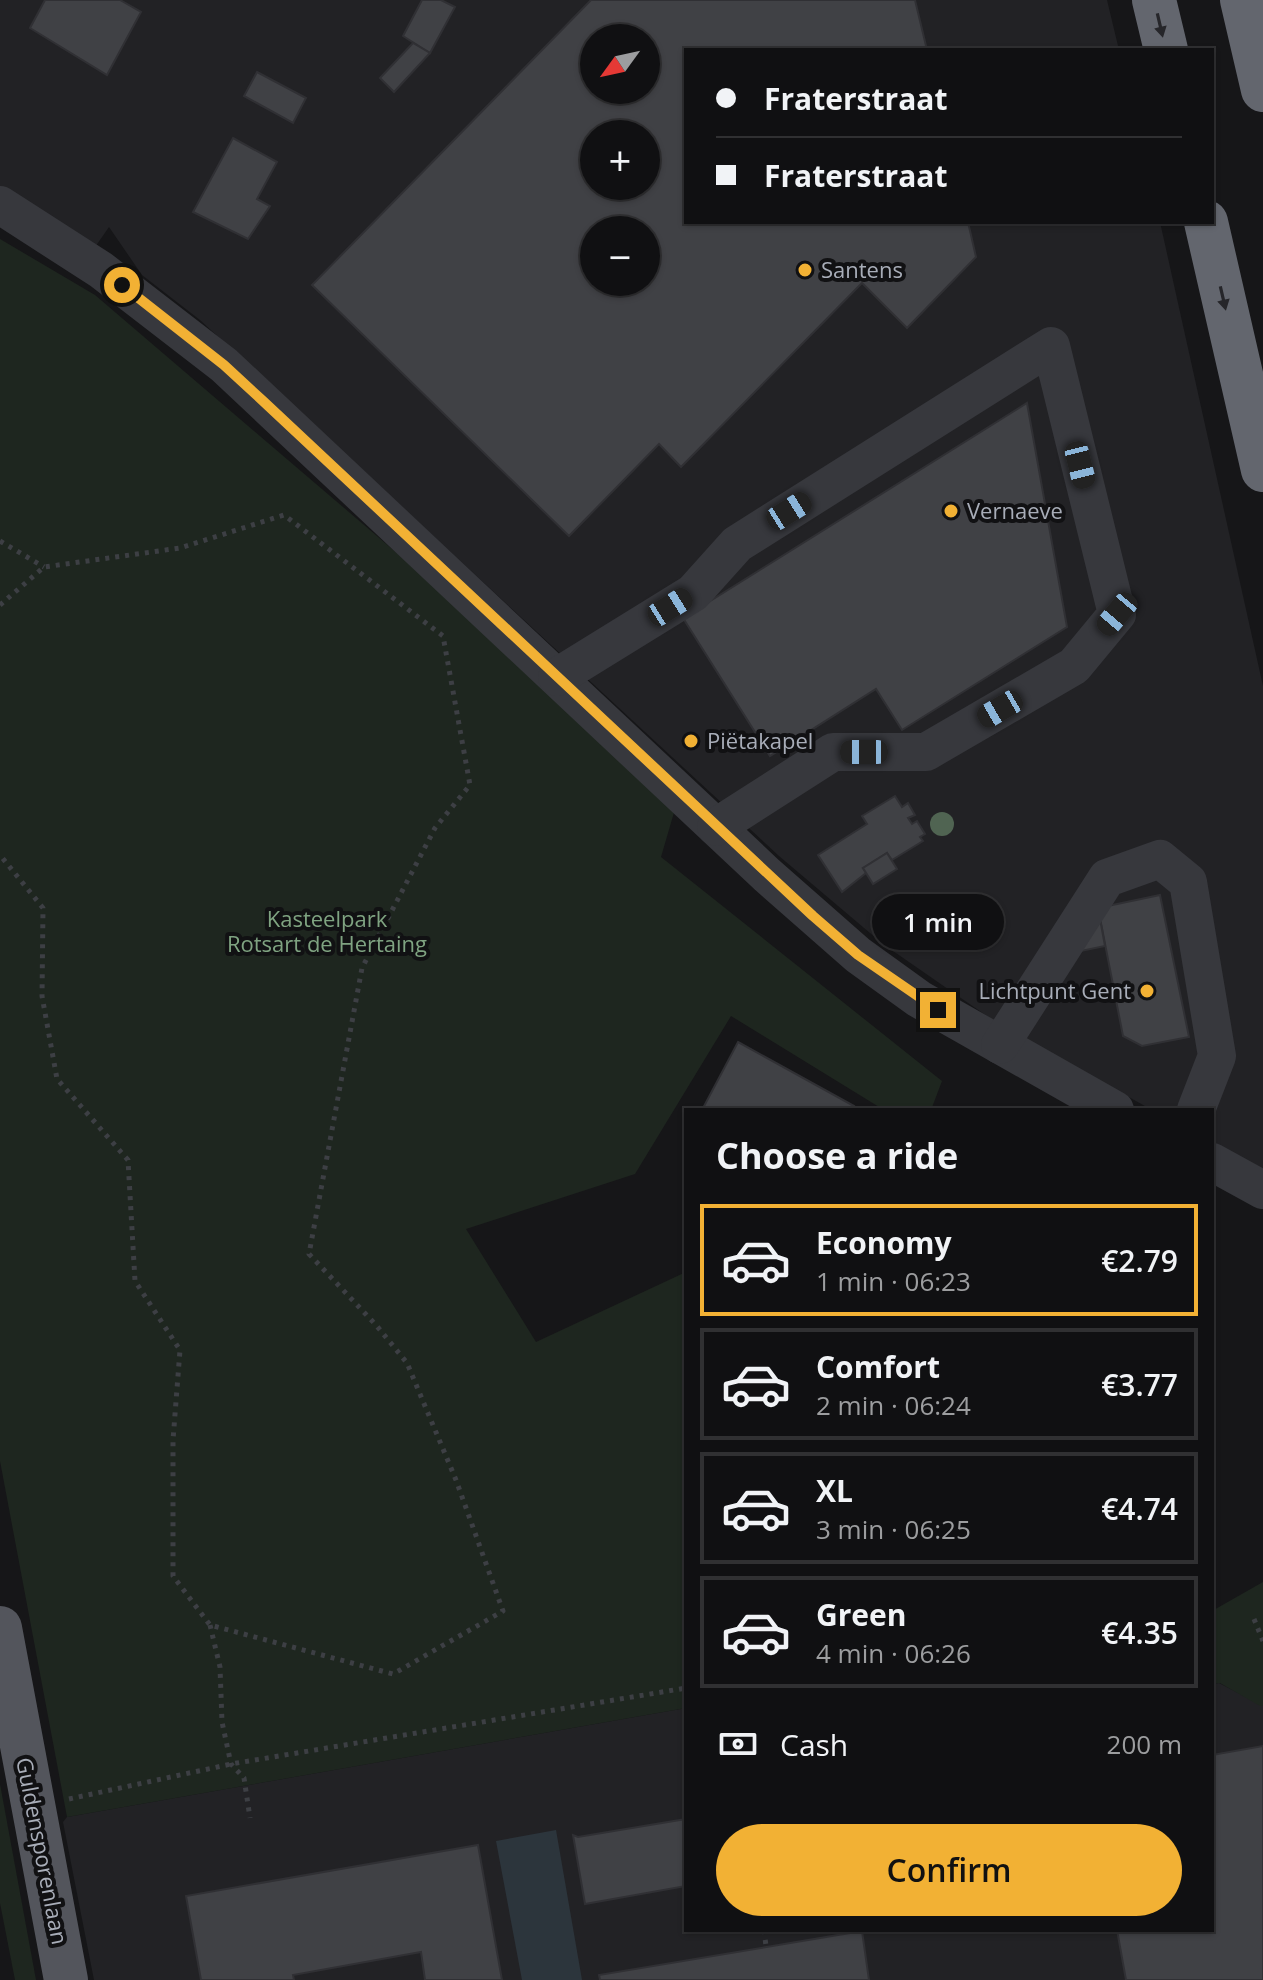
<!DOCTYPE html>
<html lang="en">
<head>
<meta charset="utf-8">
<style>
  body { margin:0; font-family:"Open Sans",sans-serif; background:#19191b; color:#f1f3f6; height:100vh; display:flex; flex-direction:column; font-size:30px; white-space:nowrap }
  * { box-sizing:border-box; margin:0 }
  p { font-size:26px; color:#9c9d9f }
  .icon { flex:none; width:44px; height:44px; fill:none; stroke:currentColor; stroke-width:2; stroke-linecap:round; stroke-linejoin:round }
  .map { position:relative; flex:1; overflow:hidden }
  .side { position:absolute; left:684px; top:1108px; width:530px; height:824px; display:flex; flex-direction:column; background:#101012; border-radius:0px; box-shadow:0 2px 6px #0004,0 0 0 2px #303032 }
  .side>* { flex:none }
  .banner { position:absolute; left:684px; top:48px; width:530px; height:176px; border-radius:0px; box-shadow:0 2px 6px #0004,0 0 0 2px #303032; display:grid; align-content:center; height:176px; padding:0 32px; background:#101012 }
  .needle { width:52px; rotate:237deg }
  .tools { position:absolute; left:580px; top:24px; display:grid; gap:16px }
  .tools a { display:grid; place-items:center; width:80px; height:80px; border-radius:50%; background:#101012; box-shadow:0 2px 6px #0004,0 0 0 2px #303032; font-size:40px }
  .end { position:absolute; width:36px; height:36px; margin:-18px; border:10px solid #f2b134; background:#111; box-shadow:0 0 0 4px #111 }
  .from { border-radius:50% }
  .bubble { position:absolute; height:56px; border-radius:28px; background:#101012; box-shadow:0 2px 6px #0004,0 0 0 2px #303032; font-size:26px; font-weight:600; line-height:56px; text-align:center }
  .car { position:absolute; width:24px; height:48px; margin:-24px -12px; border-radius:10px; box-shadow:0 0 6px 2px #0007; background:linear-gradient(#222 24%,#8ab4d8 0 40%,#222 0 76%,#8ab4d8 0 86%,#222 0) }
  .banner b { display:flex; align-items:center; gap:28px; height:76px; font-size:30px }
  .banner b+b { border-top:2px solid #303032 }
  .banner i { width:20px; height:20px; background:#f1f3f6 }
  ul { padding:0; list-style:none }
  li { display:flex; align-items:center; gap:24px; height:112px; margin:0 16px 12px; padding:0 16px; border:4px solid #303032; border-radius:0px }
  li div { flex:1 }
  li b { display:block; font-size:30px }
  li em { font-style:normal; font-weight:600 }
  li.selected { border-color:#f2b134 }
  li>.icon { width:72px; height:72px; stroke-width:1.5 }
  h2 { padding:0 32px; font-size:36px; line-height:96px }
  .pay { display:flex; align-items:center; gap:20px; height:88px; padding:0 32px; font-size:30px }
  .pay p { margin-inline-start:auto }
  .button { display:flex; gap:16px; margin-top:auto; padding:16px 32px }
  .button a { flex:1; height:92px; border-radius:48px; background:#f2b134; color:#111; font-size:32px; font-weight:600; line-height:92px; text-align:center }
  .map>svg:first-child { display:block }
  .built { fill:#222225; fill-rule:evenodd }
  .green { fill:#1e261f }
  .water { fill:#2c353c }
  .building { fill:#404145; stroke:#303034; stroke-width:2; fill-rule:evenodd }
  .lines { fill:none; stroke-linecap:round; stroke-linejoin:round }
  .path { stroke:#3d3f44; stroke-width:5; stroke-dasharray:4 6; stroke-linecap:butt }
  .minor { stroke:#37383d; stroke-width:38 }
  .major { stroke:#53555c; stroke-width:44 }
  .highway { stroke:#63666e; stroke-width:44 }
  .tree { fill:#506452 }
  .oneway { fill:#26262a }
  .route { stroke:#f2b134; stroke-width:10 }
  .poi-dot { fill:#f2b134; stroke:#111113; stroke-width:3 }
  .labels { text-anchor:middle; stroke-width:8; stroke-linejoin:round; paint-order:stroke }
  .poi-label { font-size:22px; fill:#a8adb8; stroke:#111113; text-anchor:start }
  .park-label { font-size:22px; fill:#7fa381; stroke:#111113 }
  .street-label { font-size:22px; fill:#a8adb8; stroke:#111113 }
</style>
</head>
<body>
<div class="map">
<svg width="1263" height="1980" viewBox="0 0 1263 1980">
  <rect width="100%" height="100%" fill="#161618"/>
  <g class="built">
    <path d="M0,0H1107L1119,50H686V222H1160L1263,686V1172L1212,1144V1110H1152L997,1023L883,944L779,856L200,320L142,275L109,227L93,250L0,199ZM594,38H646V90H594ZM594,134H646V186H594ZM594,230H646V282H594Z"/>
    <polygon points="1219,1683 1263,1706 1263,1980 94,1980 63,1822 67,1817 686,1708 686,1930 1212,1930 1212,1684"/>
  </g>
  <g class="green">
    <polygon points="0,239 95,295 405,560 675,809 661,857 942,1081 931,1110 884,1110 731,1016 635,1174 466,1229 536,1342 686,1272 686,1708 67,1817 0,1461"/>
    <polygon points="1263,1582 1263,1706 1260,1706 1220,1683 1212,1684 1212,1611"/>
    <polygon points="0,1784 36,1980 15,1980 0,1903"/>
  </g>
  <polygon class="water" points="556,1830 582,1980 522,1980 496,1841"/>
  <g class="building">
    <polygon points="45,0 120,0 141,12 107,75 30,28"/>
    <polygon points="422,0 441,0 455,7 430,53 403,36"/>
    <path d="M591,0H915L927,50H686V222H968L976,257L907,328L862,283L681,467L659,444L569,536L312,285ZM594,38H646V90H594ZM594,134H646V186H594ZM594,230H646V282H594Z"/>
    <polygon points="413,43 430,53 394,92 380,78"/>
    <polygon points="257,72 306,98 293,123 244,96"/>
    <polygon points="233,138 277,162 257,199 270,206 248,239 193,212"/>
    <polygon points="1027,403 1067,627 902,730 876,689 770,756 683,618"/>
    <polygon points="895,796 902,807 908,803 915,815 908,818 912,824 917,821 925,834 920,837 923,841 892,860 887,853 863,868 866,873 842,892 818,855 867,824 862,816"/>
    <polygon points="887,853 897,869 873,884 863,868"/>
    <polygon points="1160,895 1189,1037 1142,1046 1123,1036 1098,908"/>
    <polygon points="1098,908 1105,946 1081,951"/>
    <polygon points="738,1042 854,1106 852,1110 702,1110"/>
    <polygon points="1263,1746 1263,1980 1126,1980 1117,1930 1212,1930 1212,1755"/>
    <polygon points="686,1819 686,1886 585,1904 573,1835 578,1837"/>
    <polygon points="478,1845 502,1980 425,1980 421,1952 293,1975 294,1980 201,1980 186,1896"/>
    <polygon points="862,1931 869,1980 600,1980 599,1975"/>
  </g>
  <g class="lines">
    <g class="path">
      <polyline points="0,541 44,567"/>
      <polyline points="0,605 44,567 180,548 284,515 443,636 470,785 435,828 362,968 309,1254 376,1325 407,1363 456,1480 503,1611 393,1674 210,1625 173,1576 173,1440 180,1350 135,1281 128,1160 57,1079 42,996 43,908 0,855"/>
      <polyline points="1254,1619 1263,1641"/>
      <polyline points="210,1625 220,1667 222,1722 231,1764 244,1778 250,1818"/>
      <polyline points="69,1799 231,1764 686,1688"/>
      <polyline points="764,1930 766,1946"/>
    </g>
    <g class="minor">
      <polyline points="0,205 101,270 224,365 767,875 858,955 919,999 1115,1110"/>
      <polyline points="557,677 693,593 737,544 1051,346 1117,614 1074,666 926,752 833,752 716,827"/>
      <polyline points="1000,1045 1107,878 1160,859 1188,882 1217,1056 1196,1110"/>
      <polyline points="1212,1162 1263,1190"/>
    </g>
    <polyline class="major" points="0,1628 66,1980"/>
    <g class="highway">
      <polyline points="1154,0 1166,50"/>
      <polyline points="1242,0 1263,90"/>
      <polyline points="1206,222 1263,470"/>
    </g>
  </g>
  <circle class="tree" cx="942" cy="824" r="12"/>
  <defs><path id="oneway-solid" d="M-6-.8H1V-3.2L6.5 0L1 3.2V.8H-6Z" transform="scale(2)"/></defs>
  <g class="oneway">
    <use href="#oneway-solid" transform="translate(1160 25) rotate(77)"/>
    <use href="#oneway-solid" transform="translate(1223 298) rotate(77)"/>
  </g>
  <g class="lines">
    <polyline class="route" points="122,285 224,365 263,401 813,916 858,955 938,1010"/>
  </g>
  <g class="poi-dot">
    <circle cx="805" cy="270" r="8"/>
    <circle cx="951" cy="511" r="8"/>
    <circle cx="691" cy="741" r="8"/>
    <circle cx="1147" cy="991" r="8"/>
  </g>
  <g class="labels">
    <g class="poi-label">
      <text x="821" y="278">Santens</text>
      <text x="967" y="519">Vernaeve</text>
      <text x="707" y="749">Piëtakapel</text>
      <text x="1131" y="999" text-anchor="end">Lichtpunt Gent</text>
    </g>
    <g class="park-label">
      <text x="327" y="927">Kasteelpark<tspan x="327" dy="25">Rotsart de Hertaing</tspan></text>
    </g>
    <g class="street-label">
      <text transform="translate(42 1851) rotate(79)" y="8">Guldensporenlaan</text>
    </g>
  </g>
</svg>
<div class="tools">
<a><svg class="needle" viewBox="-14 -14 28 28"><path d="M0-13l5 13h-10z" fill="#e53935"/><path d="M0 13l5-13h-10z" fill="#9c9d9f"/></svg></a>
<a>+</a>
<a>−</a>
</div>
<i class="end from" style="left:122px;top:285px"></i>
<i class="end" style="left:938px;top:1010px"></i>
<div class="bubble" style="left:872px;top:894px;width:132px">1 min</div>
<i class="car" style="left:1080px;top:465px;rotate:166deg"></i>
<i class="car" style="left:789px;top:511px;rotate:58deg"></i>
<i class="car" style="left:670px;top:607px;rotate:58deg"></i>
<i class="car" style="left:1117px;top:614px;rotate:220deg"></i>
<i class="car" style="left:1000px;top:709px;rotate:240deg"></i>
<i class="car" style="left:864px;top:752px;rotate:270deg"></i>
<div class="banner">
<b><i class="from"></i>Fraterstraat</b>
<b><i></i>Fraterstraat</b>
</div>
<section class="side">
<h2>Choose a ride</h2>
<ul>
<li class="selected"><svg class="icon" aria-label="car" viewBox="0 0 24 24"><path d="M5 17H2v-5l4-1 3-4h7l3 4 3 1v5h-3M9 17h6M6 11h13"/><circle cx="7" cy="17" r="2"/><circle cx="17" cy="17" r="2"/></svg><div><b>Economy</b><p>1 min · 06:23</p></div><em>€2.79</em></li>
<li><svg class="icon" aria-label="car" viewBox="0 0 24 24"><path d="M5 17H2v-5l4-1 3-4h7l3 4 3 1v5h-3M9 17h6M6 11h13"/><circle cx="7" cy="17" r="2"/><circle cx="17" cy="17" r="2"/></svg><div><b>Comfort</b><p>2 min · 06:24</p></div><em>€3.77</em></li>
<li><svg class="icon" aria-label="car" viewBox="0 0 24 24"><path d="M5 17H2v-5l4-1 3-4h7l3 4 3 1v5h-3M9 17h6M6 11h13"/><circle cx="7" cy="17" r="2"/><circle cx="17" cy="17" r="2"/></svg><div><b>XL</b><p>3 min · 06:25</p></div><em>€4.74</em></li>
<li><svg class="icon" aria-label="car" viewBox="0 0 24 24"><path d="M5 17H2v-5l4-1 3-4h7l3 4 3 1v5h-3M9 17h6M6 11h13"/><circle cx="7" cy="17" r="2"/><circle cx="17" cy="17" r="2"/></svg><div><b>Green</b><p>4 min · 06:26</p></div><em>€4.35</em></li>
</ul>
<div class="pay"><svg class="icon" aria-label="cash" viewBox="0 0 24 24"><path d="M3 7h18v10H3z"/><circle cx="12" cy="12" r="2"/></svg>Cash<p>200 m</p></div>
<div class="button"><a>Confirm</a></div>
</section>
</div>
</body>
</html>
